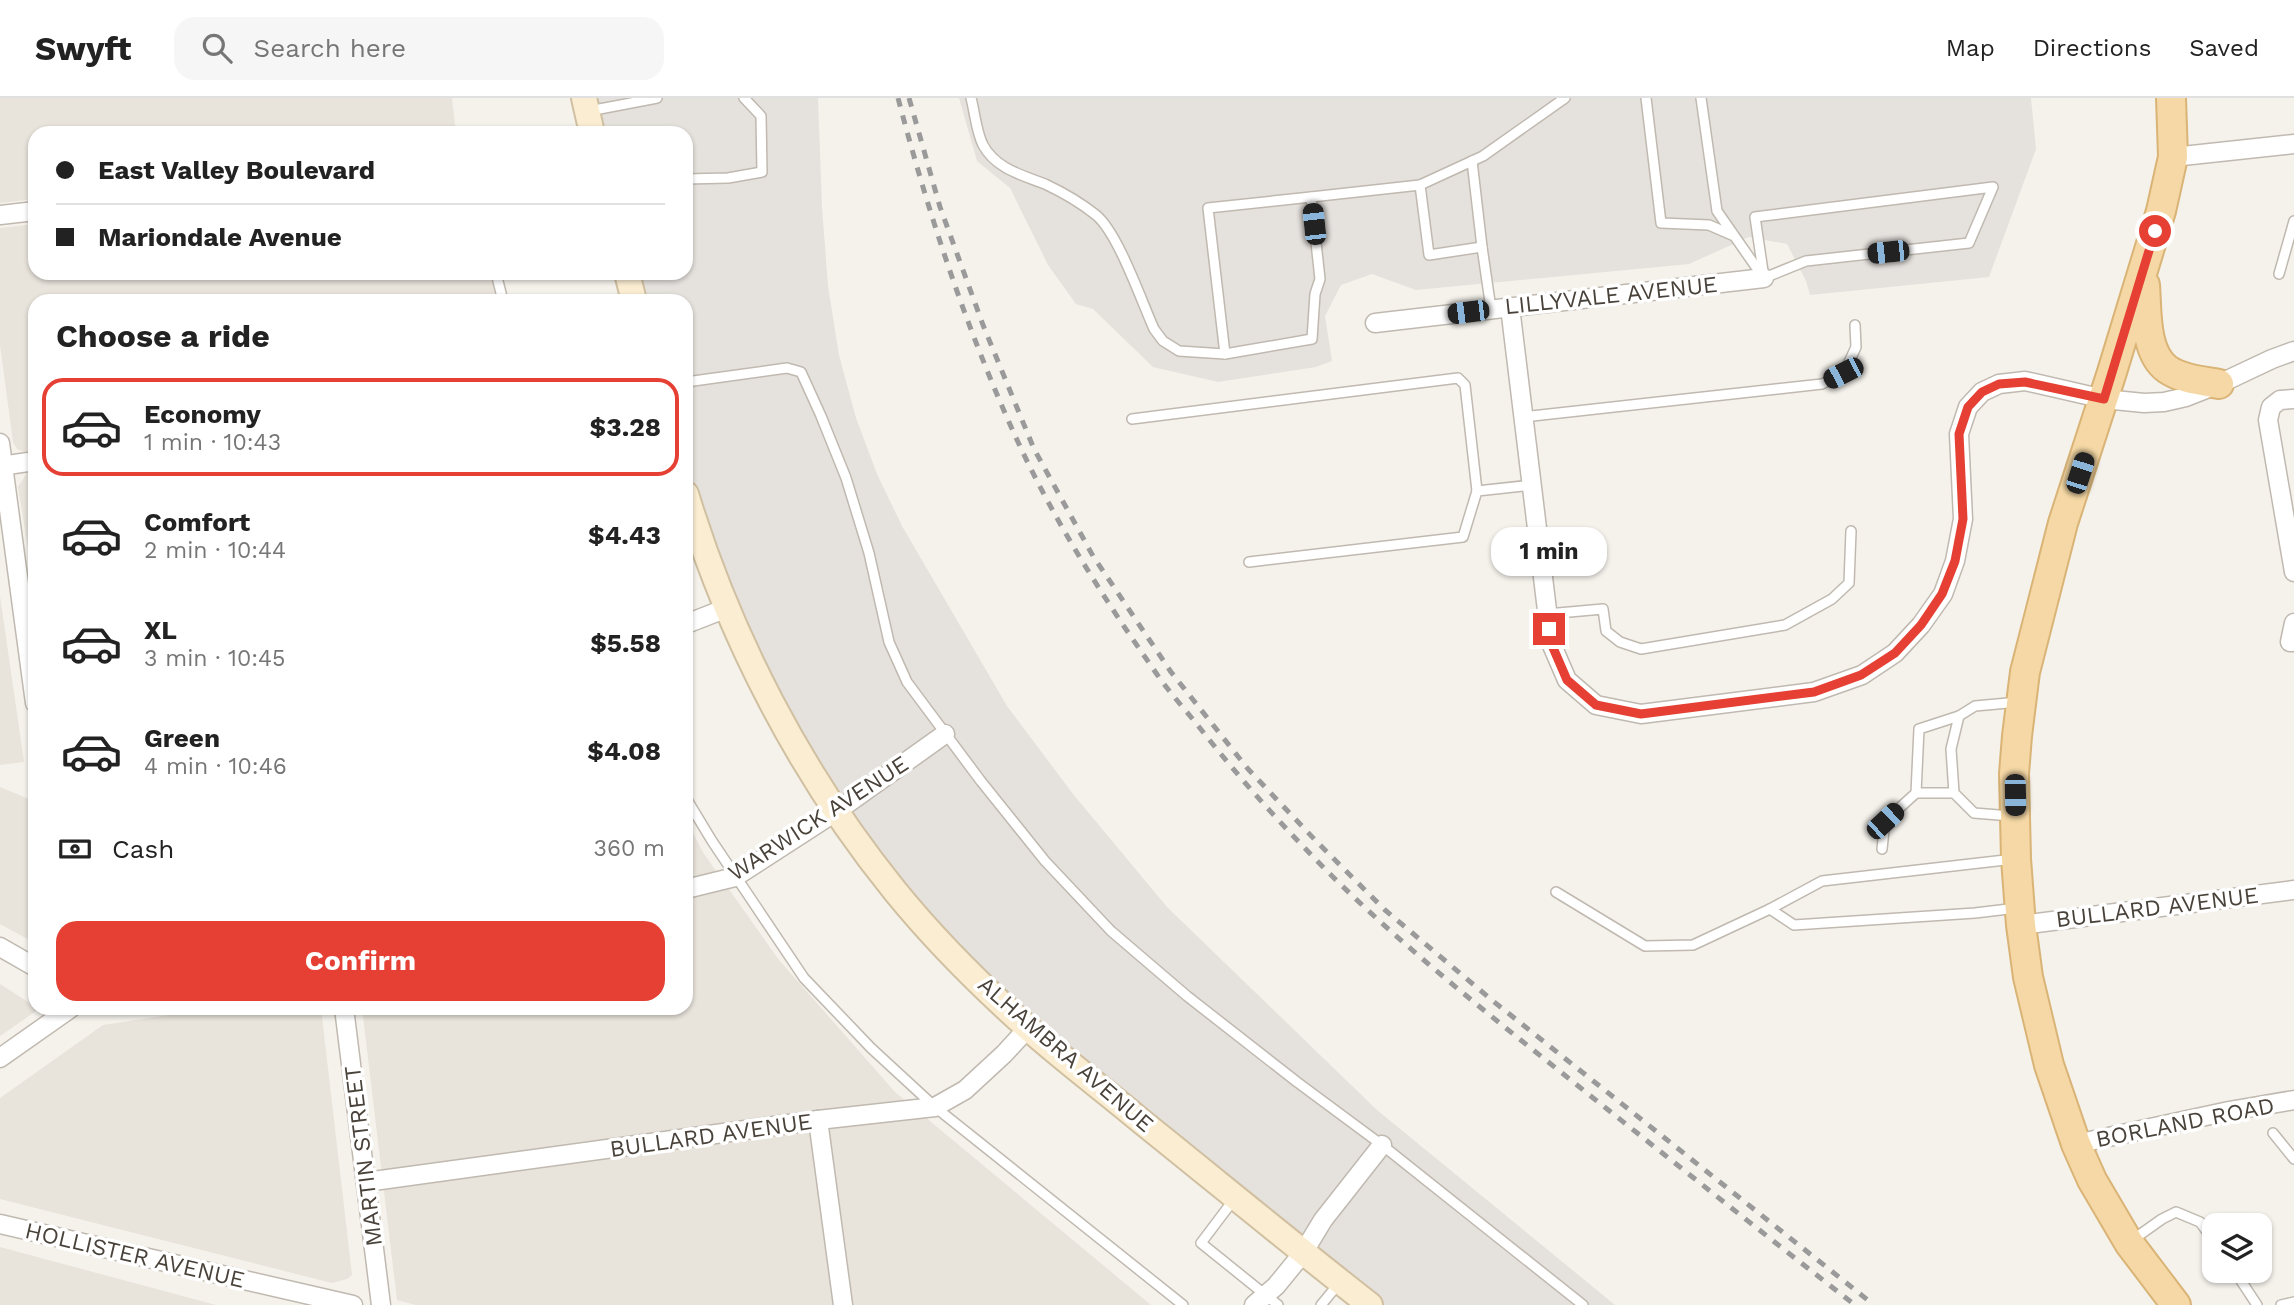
<!DOCTYPE html>
<html lang="en">
<head>
<meta charset="utf-8">
<style>
  body { margin:0; font-family:"Work Sans",sans-serif; background:#f6f6f6; color:#222; height:100vh; display:flex; flex-direction:column; font-size:26px; white-space:nowrap }
  * { box-sizing:border-box; margin:0 }
  p { font-size:23px; color:#767676 }
  .icon { flex:none; width:38px; height:38px; fill:none; stroke:currentColor; stroke-width:2; stroke-linecap:round; stroke-linejoin:round }
  .map { position:relative; flex:1; overflow:hidden }
  .panel { position:absolute; left:28px; top:196px; width:665px; height:721px; display:flex; flex-direction:column; background:#fff; border-radius:21px; box-shadow:0 2px 5px #0004 }
  .panel>* { flex:none }
  .banner { position:absolute; left:28px; top:28px; width:665px; height:154px; border-radius:21px; box-shadow:0 2px 5px #0004; display:grid; align-content:center; height:154px; padding:0 28px; background:#fff }
  .tools { position:absolute; left:2202px; top:1115px; display:grid; gap:14px }
  .tools a { display:grid; place-items:center; width:70px; height:70px; border-radius:14px; background:#fff; box-shadow:0 2px 5px #0004; font-size:35px }
  .end { position:absolute; width:32px; height:32px; margin:-16px; border:9px solid #e54033; background:#fff; box-shadow:0 0 0 4px #fff }
  .from { border-radius:50% }
  .bubble { position:absolute; height:49px; border-radius:21px; background:#fff; box-shadow:0 2px 5px #0004; font-size:23px; font-weight:700; line-height:49px; text-align:center }
  .car { position:absolute; width:21px; height:42px; margin:-21px -10px; border-radius:9px; box-shadow:0 0 5px 2px #0007; background:linear-gradient(#222 24%,#8ab4d8 0 40%,#222 0 76%,#8ab4d8 0 86%,#222 0) }
  .banner b { display:flex; align-items:center; gap:24px; height:66px; font-size:26px }
  .banner b+b { border-top:2px solid #e0e0e0 }
  .banner i { width:18px; height:18px; background:#222 }
  ul { padding:0; list-style:none }
  li { display:flex; align-items:center; gap:21px; height:98px; margin:0 14px 10px; padding:0 14px; border:4px solid transparent; border-radius:21px }
  li div { flex:1 }
  li b { display:block; font-size:26px }
  li em { font-style:normal; font-weight:700 }
  li.current { border-color:#e54033 }
  li>.icon { width:63px; height:63px; stroke-width:1.5 }
  h2 { padding:0 28px; font-size:32px; line-height:84px }
  .pay { display:flex; align-items:center; gap:18px; height:77px; padding:0 28px; font-size:26px }
  .pay p { margin-inline-start:auto }
  .button { display:flex; gap:14px; margin-top:auto; padding:14px 28px }
  .button a { flex:1; height:80px; border-radius:21px; background:#e54033; color:#fff; font-size:28px; font-weight:700; line-height:80px; text-align:center }
  header { display:flex; align-items:center; gap:42px; box-sizing:border-box; height:98px; padding:0 35px; background:#fff; border-bottom:2px solid #e0e0e0 }
  header strong { font-size:33px }
  nav { display:flex; gap:38px; margin-inline-start:auto; font-size:24px }
  .search { width:490px; height:63px; background:#f6f6f6; display:flex; align-items:center; gap:18px; box-sizing:border-box; padding:0 24px; border-radius:21px; color:#767676; font-size:26px }
  .map>svg:first-child { display:block }
  .residential { fill:#e8e3db }
  .industrial { fill:#e5e1dd }
  .lines { fill:none; stroke-linecap:round; stroke-linejoin:round }
  .lane-casing { stroke:#c0b9b0; stroke-width:12 }
  .street-casing { stroke:#c0b9b0; stroke-width:21 }
  .secondary-casing { stroke:#d0c0a1; stroke-width:28 }
  .primary-casing { stroke:#d9b476; stroke-width:32 }
  .lane { stroke:#fff; stroke-width:9 }
  .street { stroke:#fff; stroke-width:18 }
  .secondary { stroke:#faedd1; stroke-width:24 }
  .primary { stroke:#f5d8a5; stroke-width:28 }
  .rail { stroke:#9a9a9a; stroke-width:5; stroke-dasharray:9 9; stroke-linecap:butt }
  .route { stroke:#e54033; stroke-width:9 }
  .labels { text-anchor:middle; stroke-width:7; stroke-linejoin:round; paint-order:stroke }
  .street-label { font-size:23px; fill:#49423a; stroke:#fff }
</style>
</head>
<body>
<header>
<strong>Swyft</strong>
<div class="search"><svg class="icon" aria-label="search" viewBox="0 0 24 24"><circle cx="10" cy="10" r="6"/><path d="M15 15l6 6"/></svg>Search here</div>
<nav><a>Map</a><a>Directions</a><a>Saved</a></nav>
</header>
<div class="map">
<svg width="2294" height="1207" viewBox="0 0 2294 1207">
  <rect width="100%" height="100%" fill="#f5f2ec"/>
  <g class="residential">
    <polygon points="0,0 452,0 456,35 35,35 35,101 0,105"/>
    <polygon points="35,126 35,175 490,175 497,203 35,203 35,353 24,354 17,351 13,344 0,247 0,130"/>
    <polygon points="35,374 35,493 18,389 27,375"/>
    <polygon points="0,498 24,664 0,667"/>
    <polygon points="0,689 29,701 35,746 35,845 0,826"/>
    <polygon points="686,722 704,756 779,862 895,994 1151,1207 416,1207 397,1202 362,910 686,910"/>
    <polygon points="0,886 39,911 0,938"/>
    <polygon points="215,910 321,910 352,1177 347,1181 332,1185 0,1101 0,1000 103,927"/>
    <polygon points="0,1149 216,1207 0,1207"/>
  </g>
  <g class="industrial">
    <polygon points="587,0 818,0 822,109 828,188 839,257 856,320 877,376 902,428 1007,608 1073,696 1167,809 1377,1012 1615,1207 1383,1207 1029,922 919,807 810,659 700,431 686,383 686,203 638,203 631,175 686,175 686,35 596,35"/>
    <polygon points="959,0 2031,0 2036,51 1989,179 1810,197 1806,183 1787,146 1749,139 1689,166 1416,192 1372,176 1341,187 1325,218 1332,263 1316,269 1218,284 1153,269 1093,211 1076,206 1048,167 1010,90 977,63"/>
  </g>
  <g class="lines">
    <g class="lane-casing">
      <g id="lane">
        <path d="M971,0C975,15 976,33 983,47C996,71 1022,77 1045,86C1062,94 1081,105 1096,117C1118,135 1141,202 1154,231L1163,243L1179,253L1225,256L1312,241L1315,196L1320,181L1311,99L1420,87L1429,157L1482,149L1491,211"/>
        <polyline points="1646,0 1661,125 1709,127 1732,137"/>
        <polyline points="1701,0 1717,113 1763,179"/>
        <polyline points="589,13 657,0"/>
        <polyline points="1472,63 1482,149"/>
        <polyline points="686,81 728,80 762,74 761,18 744,0"/>
        <polyline points="1420,87 1483,58 1565,0"/>
        <polygon points="1993,89 1969,145 1806,163 1764,180 1755,119"/>
        <polyline points="496,175 503,203"/>
        <polyline points="2279,176 2294,123"/>
        <polyline points="1225,256 1208,110 1311,99"/>
        <polyline points="686,284 787,270 801,274 821,318 846,380 869,455 889,544 907,584 980,682 1045,763 1111,833 1187,898 1297,984 1382,1047 1583,1207"/>
        <polyline points="1523,319 1822,286 1844,275 1856,249 1855,227"/>
        <polyline points="1132,321 1458,280 1465,287 1477,393"/>
        <polyline points="1249,464 1463,439 1477,393 1532,387"/>
        <polyline points="1547,516 1603,511 1606,533 1620,544 1641,551 1785,527 1832,501 1849,485 1851,433"/>
        <polyline points="1916,695 1954,695"/>
        <polyline points="686,700 712,743 804,880 871,950 935,1009 1183,1207"/>
        <polyline points="2011,718 1974,715 1954,695 1951,651 1959,618 1975,608 2019,604"/>
        <polyline points="1882,751 1885,723 1916,695 1919,631 1959,618"/>
        <polyline points="1556,794 1645,848 1693,847 1770,811 1794,827 1975,815 2017,810"/>
        <polyline points="1770,811 1822,783 2014,761"/>
        <polyline points="2273,1035 2294,1061"/>
        <polyline points="1235,1100 1201,1145 1278,1207"/>
        <polyline points="2131,1143 2162,1121 2176,1114 2200,1124 2214,1143"/>
        <polyline points="2234,1172 2257,1207"/>
        <polyline points="1321,1207 1340,1184"/>
        <polyline points="2281,1207 2294,1204"/>
      </g>
    </g>
    <g class="street-casing">
      <g id="street">
        <polyline points="2173,59 2294,46"/>
        <polyline points="0,117 35,113"/>
        <polyline points="1510,209 1551,545 1567,582 1596,607 1641,616 1814,594 1862,577 1895,555 1921,527 1943,496 1955,463 1963,421 1959,336 1968,309 1982,294 1999,286 2025,283 2104,301 2144,305 2164,304 2186,299 2219,286 2272,261 2294,253"/>
        <polyline points="1375,225 1764,180"/>
        <polyline points="2294,301 2280,302 2271,309 2268,322 2294,474"/>
        <polyline points="0,345 35,605"/>
        <polyline points="0,368 35,363"/>
        <polyline points="2294,525 2290,544 2294,544"/>
        <polyline points="686,526 727,510"/>
        <polyline points="686,791 735,779 837,713 945,636"/>
        <polyline points="2021,827 2294,792"/>
        <polyline points="0,849 35,869"/>
        <polyline points="344,910 381,1207"/>
        <polyline points="0,960 71,910"/>
        <polyline points="818,1022 843,1207"/>
        <polyline points="2076,1046 2229,1013 2294,1002"/>
        <polyline points="366,1084 818,1022 935,1009 965,992 1004,956 1028,930"/>
        <polyline points="0,1126 353,1207"/>
        <polyline points="1254,1207 1276,1188 1303,1155 1323,1122 1382,1047"/>
      </g>
    </g>
    <g class="secondary-casing">
      <g id="secondary">
        <polyline points="584,0 592,35"/>
        <polyline points="627,175 634,203"/>
        <path d="M686,396C729,538 801,677 895,793C934,841 982,889 1028,930C1064,962 1104,992 1141,1023C1217,1084 1293,1147 1370,1207"/>
      </g>
    </g>
    <g class="primary-casing">
      <g id="primary">
        <polyline points="2171,0 2173,59 2161,113 2112,274 2063,425 2025,574 2017,638 2014,676 2016,761 2021,827 2028,879 2049,967 2076,1046 2092,1082 2129,1145 2176,1207"/>
        <path d="M2145,187C2147,212 2144,254 2167,271C2181,281 2202,283 2219,286"/>
      </g>
    </g>
    <use href="#lane" class="lane"/>
    <use href="#street" class="street"/>
    <use href="#secondary" class="secondary"/>
    <use href="#primary" class="primary"/>
    <g class="rail">
      <path d="M898,0C929,118 967,233 1018,344C1054,422 1102,498 1152,569C1165,589 1181,607 1196,625C1238,679 1285,731 1333,779C1412,857 1501,926 1587,995C1676,1066 1765,1137 1855,1207"/>
      <polyline points="909,0 940,109 983,227 1034,351 1093,458 1171,574 1248,671 1317,744 1385,812 1493,903 1874,1207"/>
    </g>
  </g>
  <g class="lines">
    <polyline class="route" points="1549,531 1551,545 1567,582 1596,607 1641,616 1814,594 1861,577 1895,555 1921,527 1942,496 1955,463 1963,421 1959,336 1968,309 1982,294 1999,286 2025,284 2104,301 2155,133"/>
  </g>
  <g class="labels">
    <g class="street-label">
      <text transform="translate(1611 197) rotate(-6)" y="8">LILLYVALE AVENUE</text>
      <text transform="translate(818 720) rotate(-33)" y="8">WARWICK AVENUE</text>
      <text transform="translate(2157 809) rotate(-7)" y="8">BULLARD AVENUE</text>
      <text transform="translate(1066 956) rotate(41)" y="8">ALHAMBRA AVENUE</text>
      <text transform="translate(2185 1024) rotate(-11)" y="8">BORLAND ROAD</text>
      <text transform="translate(711 1037) rotate(-8)" y="8">BULLARD AVENUE</text>
      <text transform="translate(363 1058) rotate(-97)" y="8">MARTIN STREET</text>
      <text transform="translate(135 1157) rotate(13)" y="8">HOLLISTER AVENUE</text>
    </g>
  </g>
</svg>
<div class="tools">
<a><svg class="icon" aria-label="layers" viewBox="0 0 24 24"><path d="M12 4l9 5-9 5-9-5zM3 14l9 5 9-5"/></svg></a>
</div>
<i class="end from" style="left:2155px;top:133px"></i>
<i class="end" style="left:1549px;top:531px"></i>
<div class="bubble" style="left:1491px;top:429px;width:116px">1 min</div>
<i class="car" style="left:1314px;top:126px;rotate:354deg"></i>
<i class="car" style="left:1888px;top:154px;rotate:264deg"></i>
<i class="car" style="left:1468px;top:214px;rotate:263deg"></i>
<i class="car" style="left:1843px;top:275px;rotate:243deg"></i>
<i class="car" style="left:2080px;top:375px;rotate:18deg"></i>
<i class="car" style="left:2015px;top:697px;rotate:179deg"></i>
<i class="car" style="left:1885px;top:723px;rotate:47deg"></i>
<div class="banner">
<b><i class="from"></i>East Valley Boulevard</b>
<b><i></i>Mariondale Avenue</b>
</div>
<section class="panel">
<h2>Choose a ride</h2>
<ul>
<li class="current"><svg class="icon" aria-label="car" viewBox="0 0 24 24"><path d="M5 17H2v-5l4-1 3-4h7l3 4 3 1v5h-3M9 17h6M6 11h13"/><circle cx="7" cy="17" r="2"/><circle cx="17" cy="17" r="2"/></svg><div><b>Economy</b><p>1 min · 10:43</p></div><em>$3.28</em></li>
<li><svg class="icon" aria-label="car" viewBox="0 0 24 24"><path d="M5 17H2v-5l4-1 3-4h7l3 4 3 1v5h-3M9 17h6M6 11h13"/><circle cx="7" cy="17" r="2"/><circle cx="17" cy="17" r="2"/></svg><div><b>Comfort</b><p>2 min · 10:44</p></div><em>$4.43</em></li>
<li><svg class="icon" aria-label="car" viewBox="0 0 24 24"><path d="M5 17H2v-5l4-1 3-4h7l3 4 3 1v5h-3M9 17h6M6 11h13"/><circle cx="7" cy="17" r="2"/><circle cx="17" cy="17" r="2"/></svg><div><b>XL</b><p>3 min · 10:45</p></div><em>$5.58</em></li>
<li><svg class="icon" aria-label="car" viewBox="0 0 24 24"><path d="M5 17H2v-5l4-1 3-4h7l3 4 3 1v5h-3M9 17h6M6 11h13"/><circle cx="7" cy="17" r="2"/><circle cx="17" cy="17" r="2"/></svg><div><b>Green</b><p>4 min · 10:46</p></div><em>$4.08</em></li>
</ul>
<div class="pay"><svg class="icon" aria-label="cash" viewBox="0 0 24 24"><path d="M3 7h18v10H3z"/><circle cx="12" cy="12" r="2"/></svg>Cash<p>360 m</p></div>
<div class="button"><a>Confirm</a></div>
</section>
</div>
</body>
</html>
